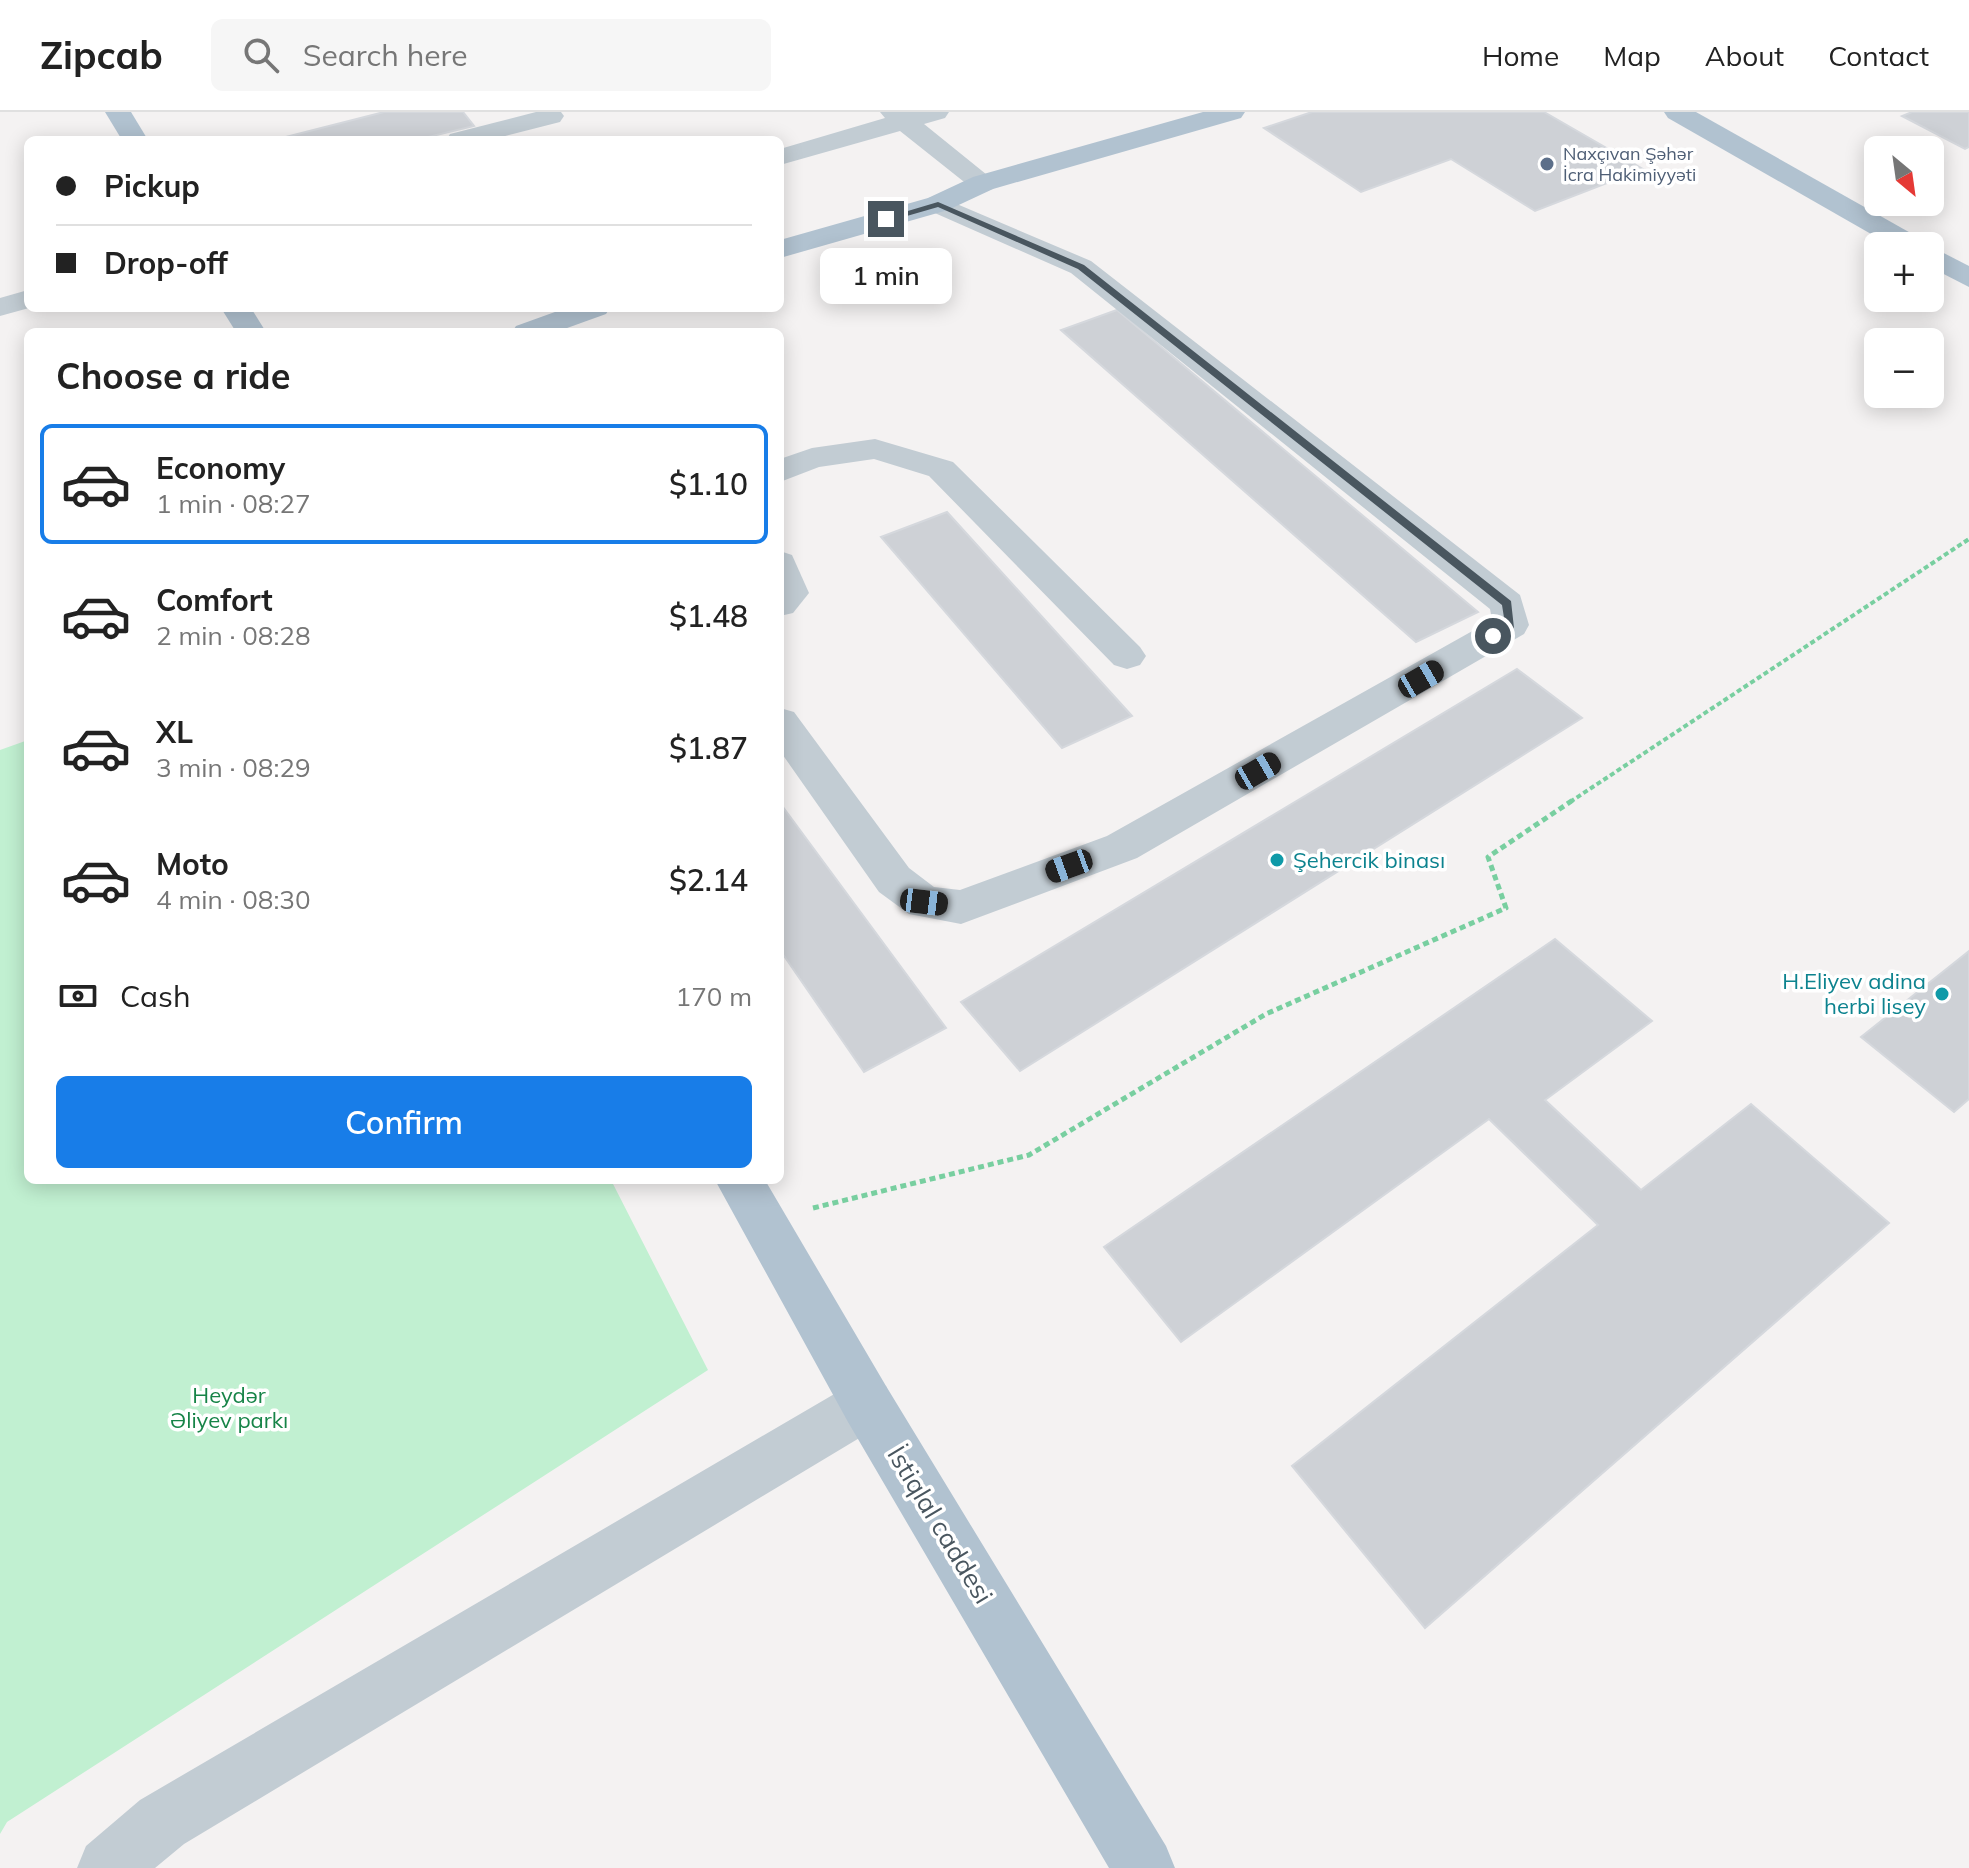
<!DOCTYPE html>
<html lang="en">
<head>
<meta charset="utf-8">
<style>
  body { margin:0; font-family:Mulish,sans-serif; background:#f6f6f6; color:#222; height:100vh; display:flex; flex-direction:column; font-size:30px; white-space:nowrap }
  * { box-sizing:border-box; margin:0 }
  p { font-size:26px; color:#767676 }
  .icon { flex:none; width:44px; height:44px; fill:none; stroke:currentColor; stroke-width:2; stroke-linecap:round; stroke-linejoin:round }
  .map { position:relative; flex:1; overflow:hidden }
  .drawer { position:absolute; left:24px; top:216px; width:760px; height:856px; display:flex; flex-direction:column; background:#fff; border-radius:12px; box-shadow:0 4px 20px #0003 }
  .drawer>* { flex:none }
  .hud { position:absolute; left:24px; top:24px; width:760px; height:176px; border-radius:12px; box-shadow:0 4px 20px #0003; display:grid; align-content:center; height:176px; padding:0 32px; background:#fff }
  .needle { width:52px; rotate:151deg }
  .buttons { position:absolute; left:1864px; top:24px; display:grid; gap:16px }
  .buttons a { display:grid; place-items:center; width:80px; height:80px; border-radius:12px; background:#fff; box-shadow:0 4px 20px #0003; font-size:40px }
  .end { position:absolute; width:36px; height:36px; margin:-18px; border:10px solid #49565f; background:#fff; box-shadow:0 0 0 4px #fff }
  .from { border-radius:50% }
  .bubble { position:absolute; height:56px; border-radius:12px; background:#fff; box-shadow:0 4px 20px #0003; font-size:26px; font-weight:600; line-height:56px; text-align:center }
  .car { position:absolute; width:24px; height:48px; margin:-24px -12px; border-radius:10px; box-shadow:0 0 6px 2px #0007; background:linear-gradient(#222 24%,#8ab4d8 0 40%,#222 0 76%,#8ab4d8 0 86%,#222 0) }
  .hud b { display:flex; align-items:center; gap:28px; height:76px; font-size:30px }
  .hud b+b { border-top:2px solid #e0e0e0 }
  .hud i { width:20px; height:20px; background:#222 }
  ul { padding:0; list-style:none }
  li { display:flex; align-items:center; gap:24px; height:120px; margin:0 16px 12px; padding:0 16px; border:4px solid transparent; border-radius:12px }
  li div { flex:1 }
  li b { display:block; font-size:30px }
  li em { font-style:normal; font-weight:600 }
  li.active { border-color:#187de8 }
  li>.icon { width:72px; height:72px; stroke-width:1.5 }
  h2 { padding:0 32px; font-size:36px; line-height:96px }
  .pay { display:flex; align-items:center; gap:20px; height:88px; padding:0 32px; font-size:30px }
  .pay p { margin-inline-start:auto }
  .primary-button { display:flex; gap:16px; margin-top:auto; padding:16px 32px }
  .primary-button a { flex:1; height:92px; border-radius:12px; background:#187de8; color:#fff; font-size:32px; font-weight:600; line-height:92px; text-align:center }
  header { display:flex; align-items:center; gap:48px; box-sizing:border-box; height:112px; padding:0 40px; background:#fff; border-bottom:2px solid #e0e0e0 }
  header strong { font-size:38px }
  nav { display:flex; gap:44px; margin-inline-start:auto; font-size:28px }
  .search { width:560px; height:72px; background:#f6f6f6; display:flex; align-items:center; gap:20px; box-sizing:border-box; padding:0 28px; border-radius:12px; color:#767676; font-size:30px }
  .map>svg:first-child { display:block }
  .green { fill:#c1f0d1 }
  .building { fill:#ced1d6; stroke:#d5d8dd; stroke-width:2 }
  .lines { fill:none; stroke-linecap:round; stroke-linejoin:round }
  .path-far1 { stroke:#78cfa0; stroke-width:4; stroke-dasharray:5 3; stroke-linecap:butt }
  .path { stroke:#78cfa0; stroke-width:5; stroke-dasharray:6 4; stroke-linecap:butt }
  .minor { fill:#c2ccd3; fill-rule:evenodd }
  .major { fill:#b1c2d0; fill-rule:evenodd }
  .route { fill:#49565f }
  .service-dot { fill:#5c6f8a; stroke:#fff; stroke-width:3 }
  .culture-dot { fill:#0f9aa8; stroke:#fff; stroke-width:3 }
  .labels { text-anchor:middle; stroke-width:7; stroke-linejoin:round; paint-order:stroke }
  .far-service-label { font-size:18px; fill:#4e5e75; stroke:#fff; text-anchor:start }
  .culture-label { font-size:22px; fill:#0d838f; stroke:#fff; text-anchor:start }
  .park-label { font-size:22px; fill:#178448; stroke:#fff }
  .near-street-label { font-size:26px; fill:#49565f; stroke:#fff }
</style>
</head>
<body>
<header>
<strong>Zipcab</strong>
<div class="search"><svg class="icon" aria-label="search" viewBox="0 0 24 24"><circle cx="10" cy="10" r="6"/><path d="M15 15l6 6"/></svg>Search here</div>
<nav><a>Home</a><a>Map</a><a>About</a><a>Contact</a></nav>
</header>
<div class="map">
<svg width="1969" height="1756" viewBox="0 0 1969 1756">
  <rect width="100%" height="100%" fill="#f4f2f2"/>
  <polygon class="green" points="28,628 28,1068 611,1068 708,1258 7,1710 0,1722 0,638"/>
  <g class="building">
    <polygon points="384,0 463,0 474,14 416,28 274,28"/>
    <polygon points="1312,0 1544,0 1643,57 1535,99 1451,47 1361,80 1264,16"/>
    <polygon points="1912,0 1969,0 1969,35 1965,37 1902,4"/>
    <polygon points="1117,198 1478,500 1416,530 1061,218"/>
    <polygon points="947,400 1132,604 1062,636 881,425"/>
    <polygon points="1517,557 1582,606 1020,959 961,890"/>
    <polygon points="780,691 946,916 864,960 780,838"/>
    <polygon points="1555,827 1652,909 1545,988 1641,1078 1751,992 1889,1111 1425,1516 1292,1354 1598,1113 1489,1007 1181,1230 1104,1135"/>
    <polygon points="1969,839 1969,987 1954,1000 1861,925"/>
  </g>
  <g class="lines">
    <polyline class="path-far1" points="1570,690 1969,427"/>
    <polyline class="path" points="813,1096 1029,1043 1266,902 1506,796 1488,745 1573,688"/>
    <g class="minor">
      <polygon points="536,0 561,0 564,4 560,10 490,28 446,28 450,22"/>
      <polygon points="880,0 949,0 945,6 924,12 997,71 993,77 983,79 973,77 900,19 780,53 780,37 885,6"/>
      <polygon points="938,84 1091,149 1520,483 1529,513 1524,522 1137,746 961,812 909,802 879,780 780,639 780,596 794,600 909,756 934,775 960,778 1107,724 1492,508 1490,497 1071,161 928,98 924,92 928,86"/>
      <polygon points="28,178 29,196 0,204 0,186"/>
      <polygon points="875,327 953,350 1140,535 1146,544 1140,553 1127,557 1114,553 929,364 874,347 819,355 780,370 780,347 812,336"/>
      <polygon points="780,439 792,443 809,481 793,501 780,504"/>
      <polygon points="867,1266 886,1274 893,1292 886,1310 184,1732 155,1756 77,1756 86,1734 140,1688 848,1274"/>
    </g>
    <g class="major">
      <polygon points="105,0 131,0 148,28 122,28"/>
      <polygon points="1203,0 1245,0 1241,6 993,77 948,98 780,146 780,128 928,86 973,65"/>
      <polygon points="1664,0 1696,0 1923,128 1927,134 1892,134 1668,6"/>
      <polygon points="1930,134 1969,154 1969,175 1930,155"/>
      <polygon points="221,196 251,196 266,220 236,220"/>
      <polygon points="566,196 610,196 606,202 556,220 512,220 516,214"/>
      <polygon points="715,1068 765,1068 886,1274 1166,1734 1175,1756 1109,1756 848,1310"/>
    </g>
  </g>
  <polygon class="route" points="938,90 1084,153 1511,489 1514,516 1497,527 1489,527 1489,522 1505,512 1502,493 1078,157 938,95 886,110 881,107"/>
  <circle class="service-dot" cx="1547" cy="52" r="8"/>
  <g class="culture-dot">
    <circle cx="1277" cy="748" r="8"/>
    <circle cx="1942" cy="882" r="8"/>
  </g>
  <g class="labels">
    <g class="far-service-label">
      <text x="1563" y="48">Naxçıvan Şəhər<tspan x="1563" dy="21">İcra Hakimiyyəti</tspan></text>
    </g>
    <g class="culture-label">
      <text x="1293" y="756">Şehercik binası</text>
      <text x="1926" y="877" text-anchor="end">H.Eliyev adina<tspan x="1926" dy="25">herbi lisey</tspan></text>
    </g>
    <g class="park-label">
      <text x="229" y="1291">Heydər<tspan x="229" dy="25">Əliyev parkı</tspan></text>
    </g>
    <g class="near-street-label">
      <text transform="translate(940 1413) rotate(59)" y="9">İstiqlal caddesi</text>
    </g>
  </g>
</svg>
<div class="buttons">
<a><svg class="needle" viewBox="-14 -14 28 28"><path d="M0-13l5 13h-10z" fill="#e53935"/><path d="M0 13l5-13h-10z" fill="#767676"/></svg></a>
<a>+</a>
<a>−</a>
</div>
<i class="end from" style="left:1493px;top:524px"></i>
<i class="end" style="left:886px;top:107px"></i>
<div class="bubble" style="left:820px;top:136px;width:132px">1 min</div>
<i class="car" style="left:1421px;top:567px;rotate:60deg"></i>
<i class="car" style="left:1258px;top:659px;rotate:60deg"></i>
<i class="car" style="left:1069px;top:754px;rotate:250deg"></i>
<i class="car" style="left:924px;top:790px;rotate:97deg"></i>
<div class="hud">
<b><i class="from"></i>Pickup</b>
<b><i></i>Drop-off</b>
</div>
<section class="drawer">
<h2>Choose a ride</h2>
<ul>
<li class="active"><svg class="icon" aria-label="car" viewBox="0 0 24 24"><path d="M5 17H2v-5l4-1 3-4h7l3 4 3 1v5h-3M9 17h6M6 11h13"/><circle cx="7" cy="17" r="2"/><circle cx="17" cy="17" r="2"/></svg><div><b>Economy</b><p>1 min · 08:27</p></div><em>$1.10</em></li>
<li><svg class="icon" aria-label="car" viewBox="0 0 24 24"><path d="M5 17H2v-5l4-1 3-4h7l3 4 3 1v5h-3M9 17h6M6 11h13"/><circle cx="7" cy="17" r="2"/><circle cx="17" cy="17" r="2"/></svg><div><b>Comfort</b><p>2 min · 08:28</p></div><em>$1.48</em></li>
<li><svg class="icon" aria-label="car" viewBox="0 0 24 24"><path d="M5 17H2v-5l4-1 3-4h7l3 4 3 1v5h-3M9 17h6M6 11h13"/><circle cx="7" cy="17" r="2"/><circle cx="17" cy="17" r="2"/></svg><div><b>XL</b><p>3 min · 08:29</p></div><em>$1.87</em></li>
<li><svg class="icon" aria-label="car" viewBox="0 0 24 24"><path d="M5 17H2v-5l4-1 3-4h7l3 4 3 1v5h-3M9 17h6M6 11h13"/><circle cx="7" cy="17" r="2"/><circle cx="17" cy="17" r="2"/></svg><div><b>Moto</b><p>4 min · 08:30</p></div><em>$2.14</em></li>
</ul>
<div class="pay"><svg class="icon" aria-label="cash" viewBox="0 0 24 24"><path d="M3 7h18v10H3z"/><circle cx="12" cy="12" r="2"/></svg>Cash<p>170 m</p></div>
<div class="primary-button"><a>Confirm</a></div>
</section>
</div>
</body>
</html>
